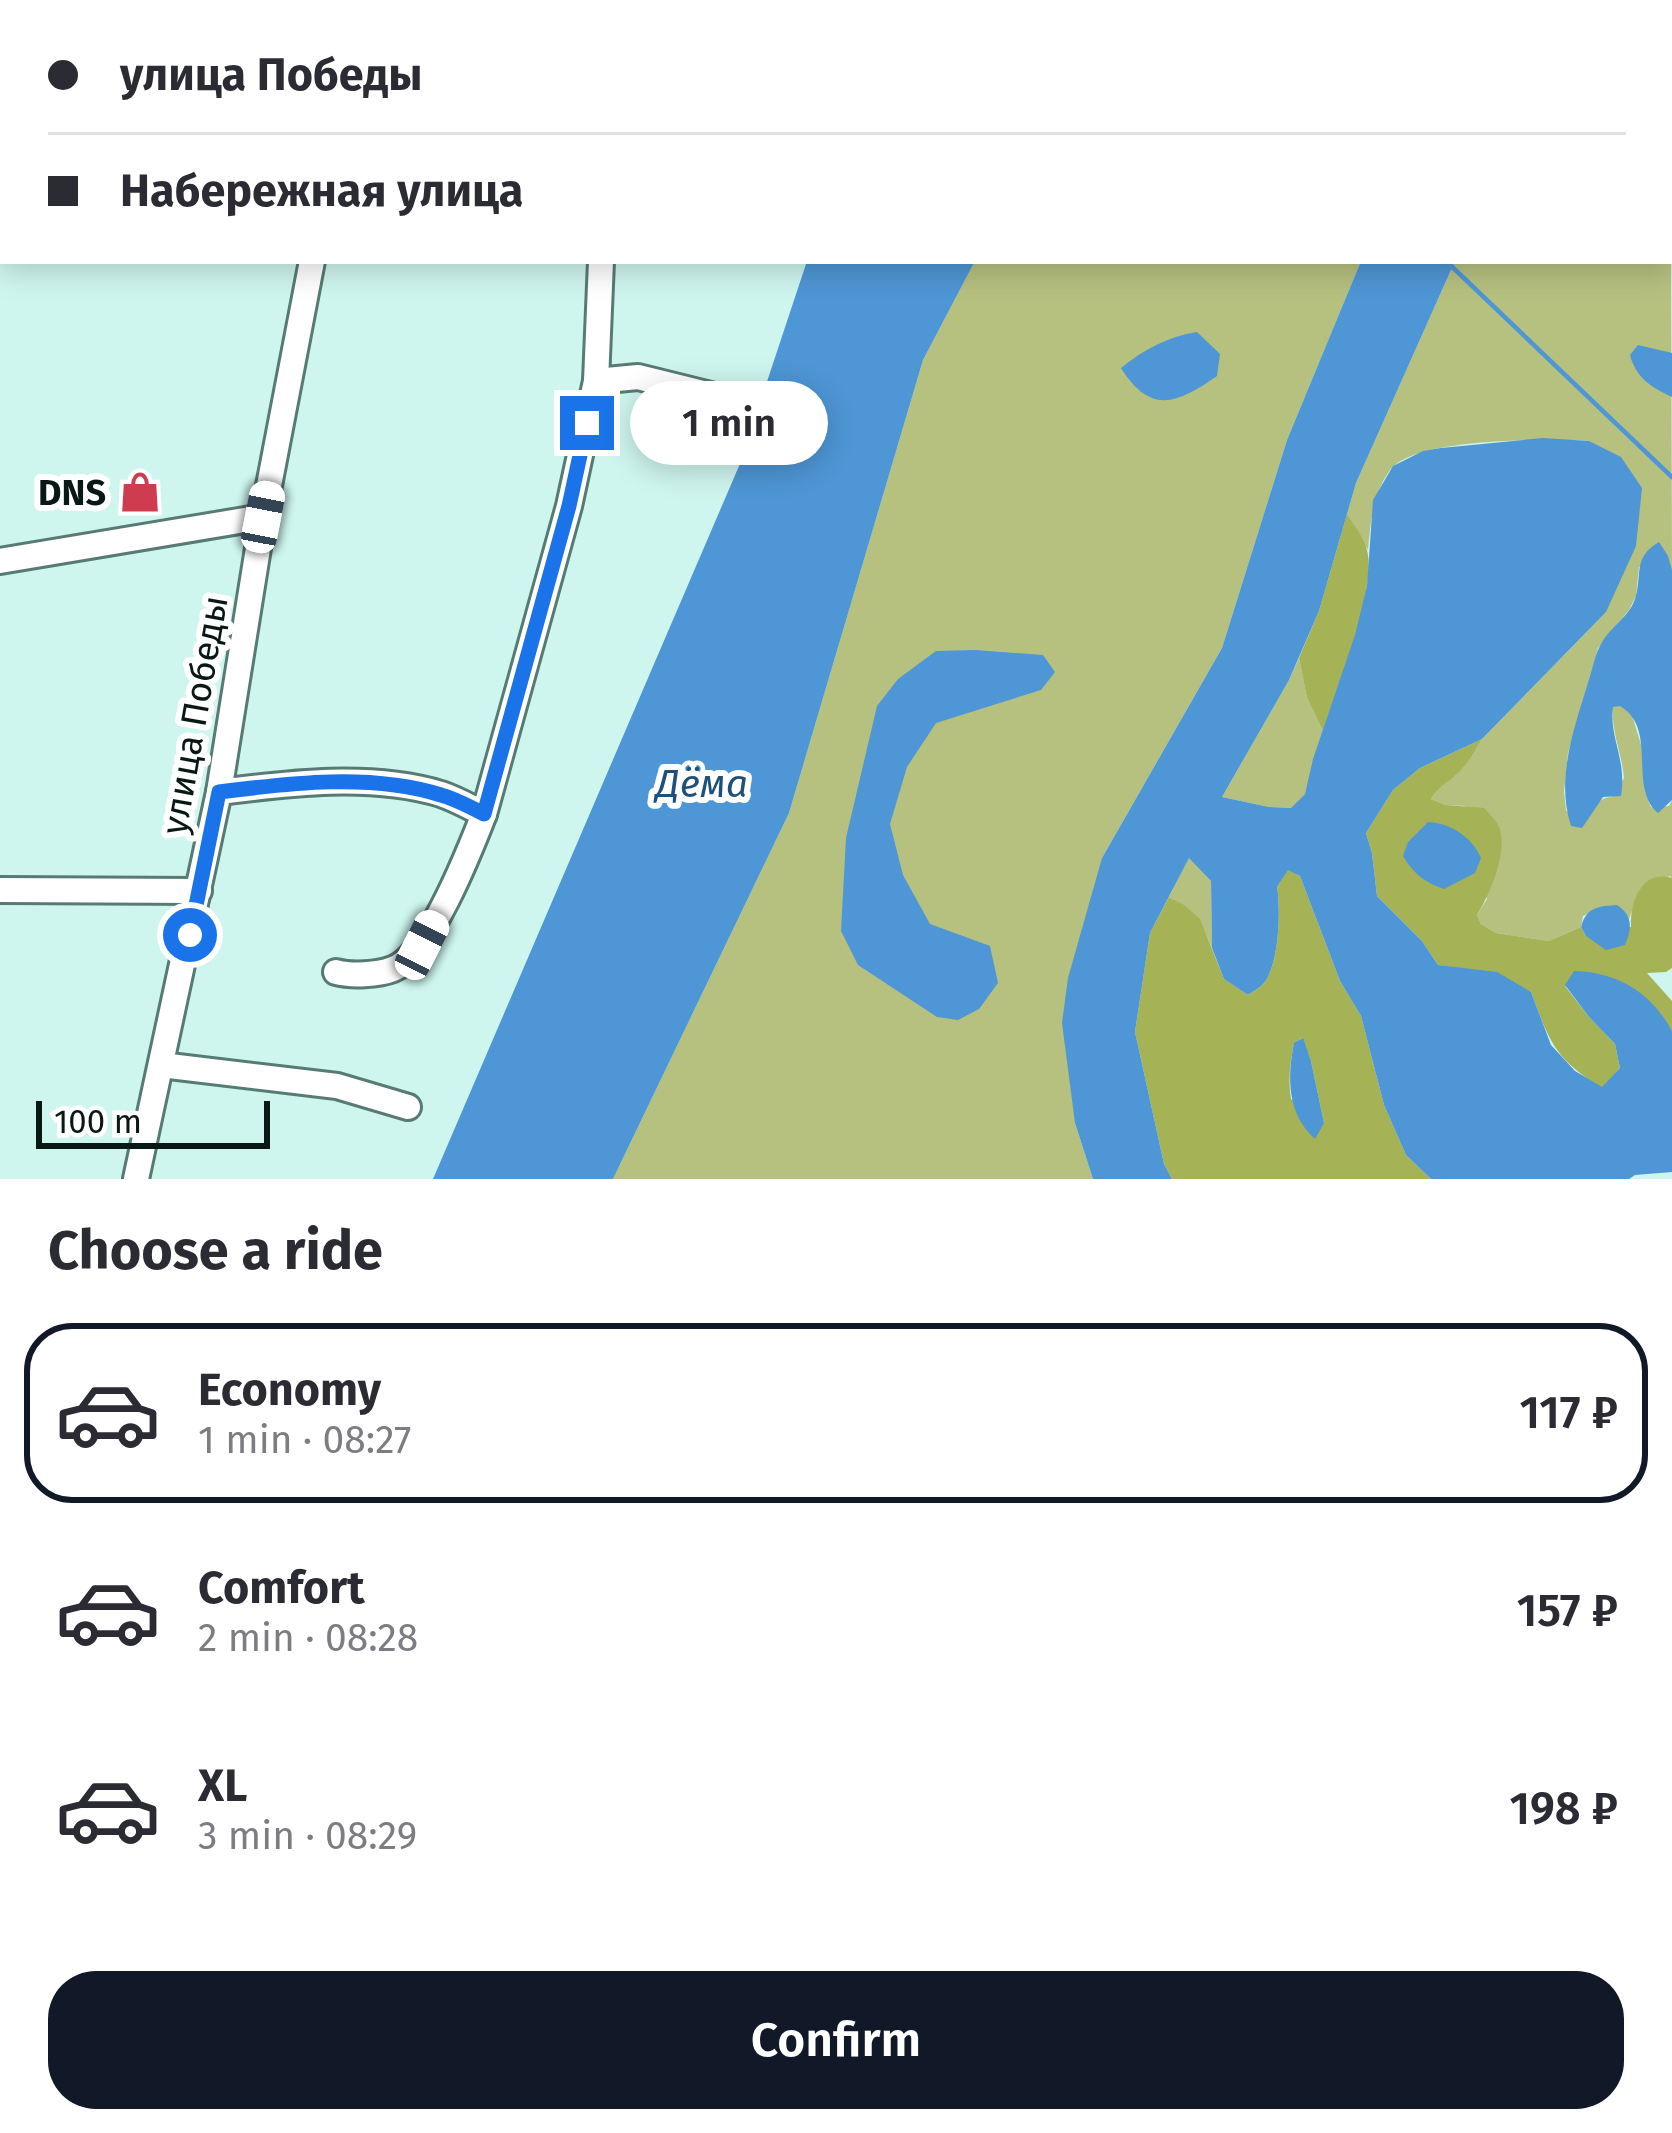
<!DOCTYPE html>
<html lang="en">
<head>
<meta charset="utf-8">
<style>
  body { margin:0; font-family:"Fira Sans",sans-serif; background:#f2f2f3; color:#2b2b33; height:100vh; display:flex; flex-direction:column; font-size:45px; white-space:nowrap }
  * { box-sizing:border-box; margin:0 }
  p { font-size:39px; color:#7c7c81 }
  .icon { flex:none; width:66px; height:66px; fill:none; stroke:currentColor; stroke-width:2; stroke-linecap:round; stroke-linejoin:round }
  .map { position:relative; height:1179px; overflow:hidden }
  .drawer { display:flex; flex-direction:column; background:#fff; flex:1 }
  .drawer>* { flex:none }
  .guide { position:absolute; left:0px; top:0px; width:1674px; height:264px; box-shadow:0 6px 30px #0003; display:grid; align-content:center; height:264px; padding:0 48px; background:#fff }
  .scale { position:absolute; left:36px; bottom:30px; width:234px; box-sizing:border-box; padding-left:12px; border:6px solid #091815; border-top:0; font-size:33px; line-height:42px; white-space:nowrap; color:#091815; -webkit-text-stroke:9px #fff; paint-order:stroke }
  .end { position:absolute; width:54px; height:54px; margin:-27px; border:15px solid #1a73e8; background:#fff; box-shadow:0 0 0 6px #fff }
  .from { border-radius:50% }
  .bubble { position:absolute; height:84px; border-radius:42px; background:#fff; box-shadow:0 6px 30px #0003; font-size:39px; font-weight:600; line-height:84px; text-align:center }
  .car { position:absolute; width:36px; height:72px; margin:-36px -18px; border-radius:15px; box-shadow:0 0 9px 3px #0007; background:linear-gradient(#fff 24%,#345 0 40%,#fff 0 76%,#345 0 86%,#fff 0) }
  .guide b { display:flex; align-items:center; gap:42px; height:114px; font-size:45px }
  .guide b+b { border-top:3px solid #e1e1e2 }
  .guide i { width:30px; height:30px; background:#2b2b33 }
  ul { padding:0; list-style:none }
  li { display:flex; align-items:center; gap:36px; height:180px; margin:0 24px 18px; padding:0 24px; border:6px solid transparent; border-radius:48px }
  li div { flex:1 }
  li b { display:block; font-size:45px }
  li em { font-style:normal; font-weight:600 }
  li.active { border-color:#111827 }
  li>.icon { width:108px; height:108px; stroke-width:1.5 }
  h2 { padding:0 48px; font-size:54px; line-height:144px }
  .button { display:flex; gap:24px; margin-top:auto; padding:24px 48px }
  .button a { flex:1; height:138px; border-radius:48px; background:#111827; color:#fff; font-size:48px; font-weight:600; line-height:138px; text-align:center }
  .map>svg:first-child { display:block }
  .green { fill:#b6c07f }
  .forest { fill:#a5b256; fill-rule:evenodd }
  .water { fill:#4e96d5 }
  .lines { fill:none; stroke-linecap:round; stroke-linejoin:round }
  .stream { stroke:#4e96d5; stroke-width:4.5 }
  .minor-casing { stroke:#577b74; stroke-width:30 }
  .minor { stroke:#fff; stroke-width:24 }
  .route { stroke:#1a73e8; stroke-width:15 }
  .labels { text-anchor:middle; stroke-width:12; stroke-linejoin:round; paint-order:stroke }
  .poi-label { font-size:36px; font-weight:bold; fill:#091815; stroke:#fff; text-anchor:end }
  .street-label { font-size:36px; fill:#091815; stroke:#fff }
  .water-label { font-size:39px; font-style:italic; fill:#1d517b; stroke:#fff }
</style>
</head>
<body>
<div class="map">
<svg width="1672" height="1179" viewBox="0 0 1672 1179">
  <rect width="100%" height="100%" fill="#cef6ee"/>
  <g class="green">
    <path d="M1671,254L1672,570L1639,567L1636,596L1629,610L1598,648L1568,753L1564,792L1566,810L1581,828C1590,816 1595,797 1612,797L1624,778C1622,754 1611,731 1613,707L1620,705L1631,712L1643,751L1645,792L1651,807L1669,806L1672,800V878L1670,876L1640,889L1629,919C1619,896 1601,908 1583,916L1581,927L1549,941L1496,933L1481,924L1477,915L1487,899L1465,806L1446,805L1431,799C1437,786 1444,785 1455,776C1467,766 1474,753 1482,739L1606,612L1590,441C1549,439 1415,437 1390,470C1372,495 1371,521 1368,550L1347,514L1356,483L1455,261H1671Z"/>
    <polygon points="975,261 1361,261 1287,440 1222,648 1102,858 1075,1123 1093,1179 613,1179 789,813 923,360"/>
    <polygon points="1299,658 1307,698 1323,731 1305,794 1292,808 1269,807 1222,797 1289,680"/>
    <path d="M1189,857L1211,881L1212,948C1201,921 1195,911 1169,897Z"/>
  </g>
  <g class="forest">
    <path d="M1347,514C1353,524 1362,535 1366,547C1380,585 1336,691 1323,731L1307,698L1299,658L1319,611Z"/>
    <path d="M1482,739C1474,753 1467,766 1455,776C1445,785 1438,786 1431,799L1446,805L1484,808C1488,813 1493,817 1497,823C1511,846 1490,894 1477,915L1481,924L1496,933L1549,941L1581,927L1586,936L1631,927C1630,901 1642,869 1672,878V968L1666,972L1647,973L1672,1001V1031L1651,1004L1565,986L1589,1017L1615,1044L1620,1068L1602,1088C1555,1059 1550,1043 1531,992L1464,969L1438,965L1422,941L1377,896L1372,853L1366,833L1393,790L1420,768Z"/>
    <path d="M1288,869L1300,876L1340,981L1361,1016L1384,1105L1406,1155L1431,1179H1172L1164,1164L1135,1032L1150,933L1169,897L1184,905L1200,919L1224,979L1248,995C1253,991 1260,988 1264,983C1279,965 1281,909 1277,887ZM1302,1038L1311,1061L1324,1123L1291,1099C1288,1079 1290,1063 1294,1044Z"/>
  </g>
  <g class="water">
    <polygon points="807,261 975,261 923,360 789,813 613,1179 433,1179 739,466"/>
    <path d="M1361,261H1455L1356,483L1319,611L1289,680L1222,797L1269,807L1291,808L1305,794L1313,759L1355,635L1367,586L1373,500L1393,466L1423,451L1441,448L1543,438L1589,441L1621,457L1642,488L1636,546L1606,612L1482,739L1420,768L1393,790L1366,833L1372,853L1377,896L1422,941L1438,965L1497,972L1531,992L1551,1045L1575,1071L1602,1087L1620,1068L1615,1044L1589,1017L1565,985L1574,971C1617,972 1651,992 1672,1031V1172L1635,1175L1629,1179H1431L1406,1155L1384,1105L1361,1016L1340,981L1300,876L1288,870L1277,887C1281,909 1279,965 1264,983C1260,988 1253,991 1248,995L1224,979L1212,948L1211,881L1189,858L1150,933L1135,1032L1164,1164L1172,1179H1093L1075,1123L1062,1023L1068,978L1102,858L1222,648L1287,440Z"/>
    <path d="M1197,332L1220,354L1217,376C1178,403 1151,416 1121,368C1143,350 1169,336 1197,332Z"/>
    <path d="M1638,345L1672,353V397C1651,387 1636,378 1630,355Z"/>
    <path d="M1659,542L1668,556L1672,570V800L1658,813C1627,787 1659,729 1620,706L1613,707C1609,738 1627,759 1621,796L1603,797L1582,828L1571,826C1555,777 1575,727 1589,679C1593,667 1595,654 1601,644C1610,627 1629,617 1635,599C1643,574 1632,558 1659,542Z"/>
    <polygon points="975,650 1043,655 1055,672 1041,690 936,723 907,767 890,824 903,875 930,924 990,946 998,983 979,1009 958,1020 937,1017 858,965 841,931 846,838 877,706 898,679 936,651"/>
    <path d="M1428,822C1450,823 1472,837 1481,858L1475,873L1444,889C1424,882 1414,874 1403,856L1408,842Z"/>
    <path d="M1617,905C1633,915 1632,929 1625,945L1606,950L1586,936L1581,927C1586,907 1599,906 1617,905Z"/>
    <path d="M1303,1038L1311,1061L1324,1123L1315,1139C1287,1114 1287,1078 1294,1043Z"/>
  </g>
  <g class="lines">
    <polyline class="stream" points="1446,261 1672,477"/>
    <g class="minor-casing">
      <g id="minor">
        <polyline points="357,3 358,0"/>
        <polyline points="627,3 628,0"/>
        <polyline points="0,141 3,141"/>
        <polyline points="596,381 638,377 743,403"/>
        <polyline points="0,561 263,517"/>
        <path d="M219,792C290,783 371,773 441,794C456,799 470,807 484,814"/>
        <polyline points="0,890 199,891"/>
        <path d="M336,972C351,976 378,975 393,969C429,955 470,850 484,814L569,506L596,381L601,261"/>
        <polyline points="161,1065 337,1086 408,1107"/>
        <polyline points="136,1179 219,792 263,517 312,261"/>
      </g>
    </g>
    <use href="#minor" class="minor"/>
  </g>
  <g class="lines">
    <path class="route" d="M190,935L219,792C290,783 371,773 441,795C456,799 470,807 484,814L569,506L587,423"/>
  </g>
  <defs>
    <g id="shop-bare" transform="scale(3.24)"><path d="M-5-2.5h2.3a2.7 3.5 0 0 1 5.4 0H5L5.5 6h-11ZM-1.5-2.5h3a1.5 2.3 0 0 0-3 0Z" fill="#cd3c4f" stroke="#fff" stroke-width="2.5" paint-order="stroke"/></g>
  </defs>
  <g fill-rule="evenodd">
    <use href="#shop-bare" x="140" y="492"/>
  </g>
  <g class="labels">
    <g class="poi-label">
      <text x="106" y="505">DNS</text>
    </g>
    <g class="street-label">
      <text transform="translate(194 715) rotate(-80)" y="13">улица Победы</text>
    </g>
    <g class="water-label">
      <text x="702" y="797">Дёма</text>
    </g>
  </g>
</svg>
<div class="scale">100 m</div>
<i class="end from" style="left:190px;top:935px"></i>
<i class="end" style="left:587px;top:423px"></i>
<div class="bubble" style="left:630px;top:381px;width:198px">1 min</div>
<i class="car" style="left:263px;top:517px;rotate:11deg"></i>
<i class="car" style="left:422px;top:945px;rotate:27deg"></i>
<div class="guide">
<b><i class="from"></i>улица Победы</b>
<b><i></i>Набережная улица</b>
</div>
</div>
<section class="drawer">
<h2>Choose a ride</h2>
<ul>
<li class="active"><svg class="icon" aria-label="car" viewBox="0 0 24 24"><path d="M5 17H2v-5l4-1 3-4h7l3 4 3 1v5h-3M9 17h6M6 11h13"/><circle cx="7" cy="17" r="2"/><circle cx="17" cy="17" r="2"/></svg><div><b>Economy</b><p>1 min · 08:27</p></div><em>117 ₽</em></li>
<li><svg class="icon" aria-label="car" viewBox="0 0 24 24"><path d="M5 17H2v-5l4-1 3-4h7l3 4 3 1v5h-3M9 17h6M6 11h13"/><circle cx="7" cy="17" r="2"/><circle cx="17" cy="17" r="2"/></svg><div><b>Comfort</b><p>2 min · 08:28</p></div><em>157 ₽</em></li>
<li><svg class="icon" aria-label="car" viewBox="0 0 24 24"><path d="M5 17H2v-5l4-1 3-4h7l3 4 3 1v5h-3M9 17h6M6 11h13"/><circle cx="7" cy="17" r="2"/><circle cx="17" cy="17" r="2"/></svg><div><b>XL</b><p>3 min · 08:29</p></div><em>198 ₽</em></li>
</ul>
<div class="button"><a>Confirm</a></div>
</section>
</body>
</html>
